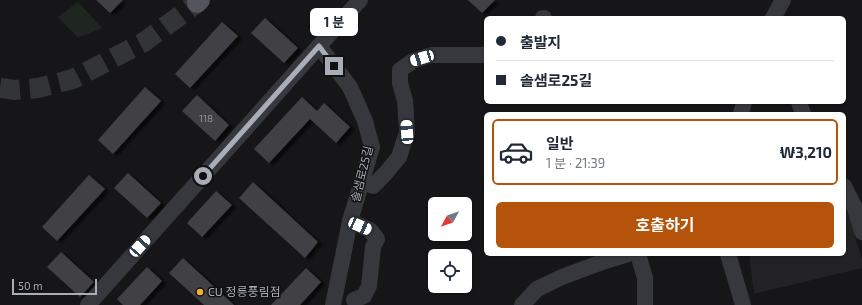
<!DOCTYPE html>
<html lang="ko">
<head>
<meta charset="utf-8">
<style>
  body { margin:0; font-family:"Exo 2","Noto Sans KR",sans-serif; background:#f6f6f7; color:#1f2937; height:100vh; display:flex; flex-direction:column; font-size:15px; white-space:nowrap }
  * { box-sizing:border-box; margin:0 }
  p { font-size:13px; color:#747a83 }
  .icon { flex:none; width:22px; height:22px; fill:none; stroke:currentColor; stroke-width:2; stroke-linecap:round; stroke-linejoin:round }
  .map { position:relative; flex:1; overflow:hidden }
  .drawer { position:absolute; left:484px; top:112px; width:362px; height:144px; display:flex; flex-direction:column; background:#fff; border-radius:6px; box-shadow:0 1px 3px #0004 }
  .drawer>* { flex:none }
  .hud { position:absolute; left:484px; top:16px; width:362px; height:88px; border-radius:6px; box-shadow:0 1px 3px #0004; display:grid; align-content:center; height:88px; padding:0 12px; background:#fff }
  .needle { width:26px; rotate:230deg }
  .buttons { position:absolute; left:428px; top:197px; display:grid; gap:8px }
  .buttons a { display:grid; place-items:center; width:44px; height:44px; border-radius:6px; background:#fff; box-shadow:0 1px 3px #0004; font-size:20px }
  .scale { position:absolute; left:12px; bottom:10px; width:85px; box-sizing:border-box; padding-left:4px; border:2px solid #a8adb8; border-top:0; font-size:11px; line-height:14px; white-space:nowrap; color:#a8adb8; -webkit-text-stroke:3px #111113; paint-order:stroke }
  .end { position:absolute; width:18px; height:18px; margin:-9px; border:5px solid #a8adb8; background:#111; box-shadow:0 0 0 2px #111 }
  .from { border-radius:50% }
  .bubble { position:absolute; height:28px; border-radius:6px; background:#fff; box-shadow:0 1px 3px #0004; font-size:13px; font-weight:700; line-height:28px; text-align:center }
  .car { position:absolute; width:12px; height:24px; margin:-12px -6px; border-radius:5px; box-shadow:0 0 3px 1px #0007; background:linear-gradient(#fff 24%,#345 0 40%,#fff 0 76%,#345 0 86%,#fff 0) }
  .hud b { display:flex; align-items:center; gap:14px; height:38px; font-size:15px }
  .hud b+b { border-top:1px solid #e0e1e3 }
  .hud i { width:10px; height:10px; background:#1f2937 }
  ul { padding:7px 0 0; list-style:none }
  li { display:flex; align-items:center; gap:12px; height:66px; margin:0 8px 6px; padding:0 4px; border:2px solid transparent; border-radius:6px }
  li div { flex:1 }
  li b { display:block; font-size:15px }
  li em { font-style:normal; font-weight:700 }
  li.selected { border-color:#b45309 }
  li>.icon { width:36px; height:36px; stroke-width:1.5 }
  .primary-button { display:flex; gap:8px; margin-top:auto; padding:8px 12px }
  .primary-button a { flex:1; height:46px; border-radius:6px; background:#b45309; color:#fff; font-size:16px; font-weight:700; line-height:46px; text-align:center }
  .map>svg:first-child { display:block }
  .built { fill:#222225 }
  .green { fill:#1e261f }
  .building { fill:#404145; filter:url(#shadow) }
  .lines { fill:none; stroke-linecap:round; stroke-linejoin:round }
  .major-tunnel { stroke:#333438; stroke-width:20; stroke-dasharray:20 10; stroke-linecap:butt }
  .minor { stroke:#37383d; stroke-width:16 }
  .major { stroke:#53555c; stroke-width:20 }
  .route { stroke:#a8adb8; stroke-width:5 }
  .poi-dot { fill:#f2b134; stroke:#111113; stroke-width:1.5 }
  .labels { text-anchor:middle; stroke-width:3; stroke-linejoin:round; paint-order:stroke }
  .number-label { font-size:10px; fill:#8e929b }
  .street-label { font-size:12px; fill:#a8adb8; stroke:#111113 }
  .poi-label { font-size:12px; fill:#a8adb8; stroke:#111113; text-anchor:start }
</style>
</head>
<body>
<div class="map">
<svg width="862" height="305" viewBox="0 0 862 305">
  <defs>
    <filter id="shadow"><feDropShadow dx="4.5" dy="2.5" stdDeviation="1" flood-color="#0009"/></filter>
  </defs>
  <rect width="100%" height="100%" fill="#161618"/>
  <polygon class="built" points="844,202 862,259 862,268 754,294 749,254 844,254"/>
  <polygon class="green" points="78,2 102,28 78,38 58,17"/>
  <g class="building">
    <polygon points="96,0 123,0 110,13"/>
    <polygon points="468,0 495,0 482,13"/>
    <polygon points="265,18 298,48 284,63 251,33"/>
    <polygon points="222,22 238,36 190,88 175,74"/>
    <polygon points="145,87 161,101 113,154 98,140"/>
    <polygon points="197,95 229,125 215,141 182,111"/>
    <polygon points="302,97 317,111 324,103 350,127 336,143 310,119 269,163 254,149"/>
    <polygon points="128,173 161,203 147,218 114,188"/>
    <polygon points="89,175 105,189 57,241 42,227"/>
    <polygon points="253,182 318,242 305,258 239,198"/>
    <polygon points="216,191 232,205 202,237 187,223"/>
    <polygon points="61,252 94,282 80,297 47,267"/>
    <polygon points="183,258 234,305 204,305 169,273"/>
    <polygon points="147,267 162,281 140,305 123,305 117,299"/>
    <polygon points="306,268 321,282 300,305 271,305"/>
  </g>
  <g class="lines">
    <polyline class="major-tunnel" points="0,88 15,90 38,88 73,79 144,42 197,3"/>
    <g class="minor">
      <polyline points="543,18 544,18"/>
      <polyline points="773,18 783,0"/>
      <polyline points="319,46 350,87 365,121 372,147 350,221 333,305"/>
      <polyline points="799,102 803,114"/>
      <polyline points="741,114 744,102"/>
      <polyline points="361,182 373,186 385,174 399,157 407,132 405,101 400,83 400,70 413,61 431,55 482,55 486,54"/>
      <polyline points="844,186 854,206 862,232"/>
      <polyline points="350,221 370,230 377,239 373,247 369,286 364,296 354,300"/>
      <polyline points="638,254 645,278 645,305"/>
      <polyline points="728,254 743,305"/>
      <polyline points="88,305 360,0"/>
      <polyline points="522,305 537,289 562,277 605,261 628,254"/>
    </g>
    <polyline class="major" points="197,3 200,0"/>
  </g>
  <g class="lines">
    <polyline class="route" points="203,176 319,46 334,66"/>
  </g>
  <circle class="poi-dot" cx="200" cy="292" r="4"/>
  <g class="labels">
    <g class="number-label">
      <text x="206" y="122">118</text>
    </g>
    <g class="street-label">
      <text transform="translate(362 174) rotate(-76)" y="4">솔샘로25길</text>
    </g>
    <g class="poi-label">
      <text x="208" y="296">CU 정릉풍림점</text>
    </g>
  </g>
</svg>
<div class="buttons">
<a><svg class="needle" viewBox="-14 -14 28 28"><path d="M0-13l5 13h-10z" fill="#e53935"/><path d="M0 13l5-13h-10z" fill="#747a83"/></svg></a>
<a><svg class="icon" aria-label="locate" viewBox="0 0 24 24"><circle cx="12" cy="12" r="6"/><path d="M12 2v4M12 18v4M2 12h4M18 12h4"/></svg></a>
</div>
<div class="scale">50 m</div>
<i class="end from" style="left:203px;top:176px"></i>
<i class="end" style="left:334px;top:66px"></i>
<div class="bubble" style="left:310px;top:8px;width:48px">1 분</div>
<i class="car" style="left:422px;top:58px;rotate:253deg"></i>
<i class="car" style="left:407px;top:132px;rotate:356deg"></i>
<i class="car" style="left:360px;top:226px;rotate:114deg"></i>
<i class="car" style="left:140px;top:246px;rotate:42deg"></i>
<div class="hud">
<b><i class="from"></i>출발지</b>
<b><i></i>솔샘로25길</b>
</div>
<section class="drawer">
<ul>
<li class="selected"><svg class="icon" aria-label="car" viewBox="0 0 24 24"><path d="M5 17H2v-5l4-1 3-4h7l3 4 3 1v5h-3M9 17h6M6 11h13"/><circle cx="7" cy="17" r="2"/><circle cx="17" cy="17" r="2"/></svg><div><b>일반</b><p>1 분 · 21:39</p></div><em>₩3,210</em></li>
</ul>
<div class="primary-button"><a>호출하기</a></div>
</section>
</div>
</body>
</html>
